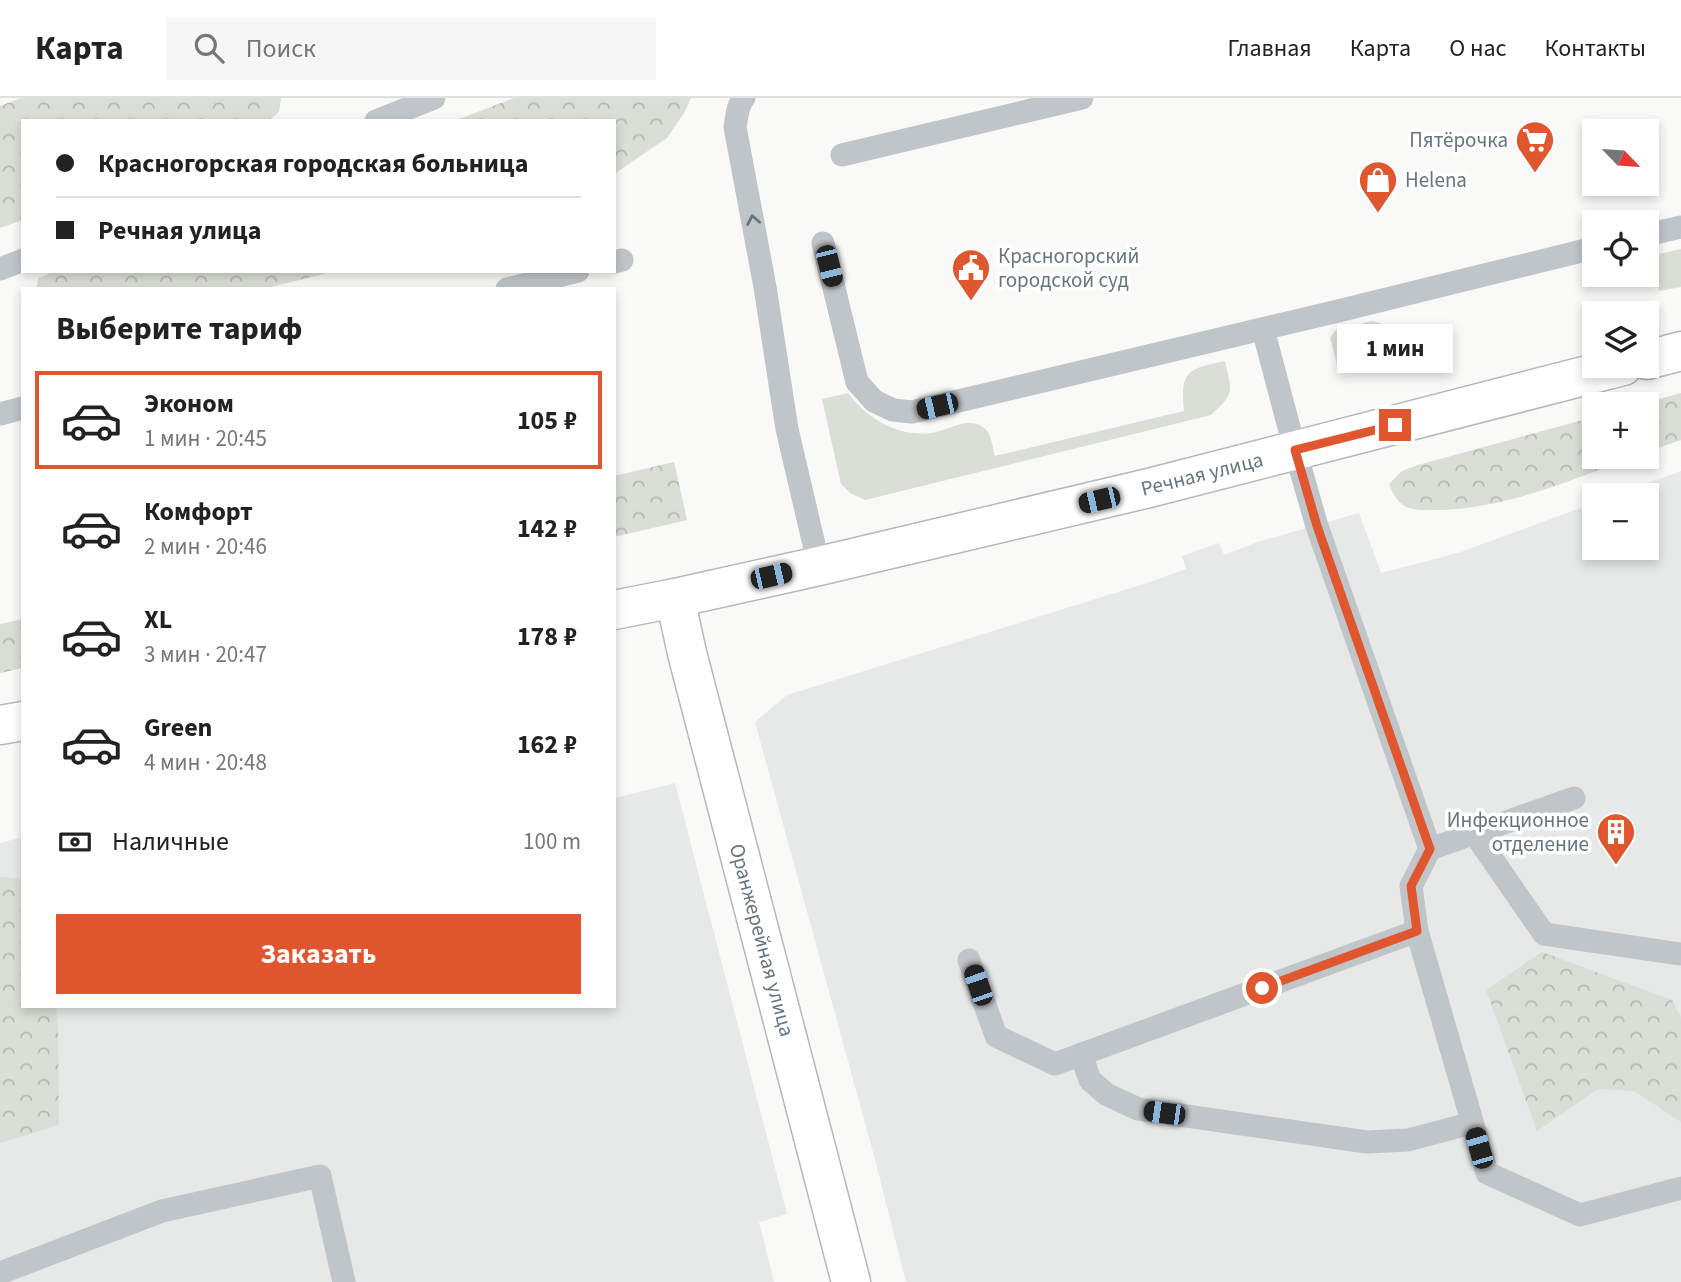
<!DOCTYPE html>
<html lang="ru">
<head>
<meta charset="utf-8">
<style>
  body { margin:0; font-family:"Source Sans 3",sans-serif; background:#f6f6f6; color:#222; height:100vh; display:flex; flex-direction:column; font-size:26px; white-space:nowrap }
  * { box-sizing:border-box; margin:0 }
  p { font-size:23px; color:#767676 }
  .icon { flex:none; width:38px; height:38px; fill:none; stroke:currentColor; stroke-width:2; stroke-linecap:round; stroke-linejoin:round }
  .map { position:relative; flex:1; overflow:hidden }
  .panel { position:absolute; left:21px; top:189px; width:595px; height:721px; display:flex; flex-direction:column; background:#fff; border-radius:0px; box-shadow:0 4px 10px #0003 }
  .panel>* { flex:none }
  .guide { position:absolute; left:21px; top:21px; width:595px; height:154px; border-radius:0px; box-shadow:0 4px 10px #0003; display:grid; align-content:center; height:154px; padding:0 35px; background:#fff }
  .needle { width:46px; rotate:115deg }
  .controls { position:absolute; left:1582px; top:21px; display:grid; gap:14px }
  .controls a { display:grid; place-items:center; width:77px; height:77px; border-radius:0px; background:#fff; box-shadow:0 4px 10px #0003; font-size:35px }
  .end { position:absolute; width:32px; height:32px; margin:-16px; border:9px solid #e0572f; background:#fff; box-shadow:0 0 0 4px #fff }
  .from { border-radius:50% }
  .bubble { position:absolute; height:49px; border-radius:0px; background:#fff; box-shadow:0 4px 10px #0003; font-size:23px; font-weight:700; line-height:49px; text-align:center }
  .car { position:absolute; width:21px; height:42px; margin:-21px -10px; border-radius:9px; box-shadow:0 0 5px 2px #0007; background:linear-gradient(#222 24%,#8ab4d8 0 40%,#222 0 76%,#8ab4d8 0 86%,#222 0) }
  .guide b { display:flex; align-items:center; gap:24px; height:66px; font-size:26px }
  .guide b+b { border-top:2px solid #e0e0e0 }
  .guide i { width:18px; height:18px; background:#222 }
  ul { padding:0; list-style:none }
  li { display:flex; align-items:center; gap:21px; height:98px; margin:0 14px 10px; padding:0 21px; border:4px solid transparent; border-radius:0px }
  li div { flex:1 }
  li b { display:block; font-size:26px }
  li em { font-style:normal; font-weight:700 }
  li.on { border-color:#e0572f }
  li>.icon { width:63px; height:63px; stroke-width:1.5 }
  h2 { padding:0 35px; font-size:32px; line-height:84px }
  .pay { display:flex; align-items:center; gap:18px; height:77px; padding:0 35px; font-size:26px }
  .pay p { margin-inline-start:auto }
  .button { display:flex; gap:14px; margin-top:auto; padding:14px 35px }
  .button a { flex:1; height:80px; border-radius:0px; background:#e0572f; color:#fff; font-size:28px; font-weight:700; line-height:80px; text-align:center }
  header { display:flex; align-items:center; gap:42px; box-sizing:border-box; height:98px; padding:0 35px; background:#fff; border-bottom:2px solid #e0e0e0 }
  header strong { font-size:33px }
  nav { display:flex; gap:38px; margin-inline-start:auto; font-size:24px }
  .search { width:490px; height:63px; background:#f6f6f6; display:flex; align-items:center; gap:18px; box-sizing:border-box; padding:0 24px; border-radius:0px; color:#767676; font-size:26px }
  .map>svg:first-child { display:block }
  .built { fill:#e7e8e8 }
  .grass { fill:#d9ded6 }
  .forest { fill:url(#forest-crowns) }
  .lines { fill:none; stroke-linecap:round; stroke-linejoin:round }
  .secondary-casing { stroke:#b3b9bd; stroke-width:41 }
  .lane { stroke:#c0c5c9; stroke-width:23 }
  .secondary { stroke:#fff; stroke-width:38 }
  .oneway { stroke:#657581 }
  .route { stroke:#e0572f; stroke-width:9 }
  .labels { text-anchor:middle; stroke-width:7; stroke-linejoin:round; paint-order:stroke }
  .poi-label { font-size:21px; fill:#657581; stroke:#fff; text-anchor:end }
  .street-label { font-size:21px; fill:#657581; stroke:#fff }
</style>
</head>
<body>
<header>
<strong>Карта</strong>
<div class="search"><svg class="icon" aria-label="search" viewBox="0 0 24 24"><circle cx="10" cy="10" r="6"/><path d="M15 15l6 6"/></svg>Поиск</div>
<nav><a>Главная</a><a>Карта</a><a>О нас</a><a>Контакты</a></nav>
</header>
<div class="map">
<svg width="1681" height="1184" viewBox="0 0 1681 1184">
  <defs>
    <pattern id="forest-crowns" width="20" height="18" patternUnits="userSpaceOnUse" patternTransform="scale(1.75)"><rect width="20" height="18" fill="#d9ded6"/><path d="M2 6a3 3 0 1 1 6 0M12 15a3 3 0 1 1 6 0" fill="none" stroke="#b4b9b3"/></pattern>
  </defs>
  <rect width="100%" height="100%" fill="#f9f9f7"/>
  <g class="built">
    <polygon points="1681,373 1681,1184 906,1184 876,1065 755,624 787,597 1147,485 1186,471 1182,458 1219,445 1224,457 1258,444 1359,415 1381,475 1461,454 1594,405 1594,450 1647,450 1647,397 1615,397"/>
    <polygon points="675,685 787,1116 759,1124 774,1184 0,1184 0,745 23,739 23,908 614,908 614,700"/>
  </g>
  <g class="grass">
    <polygon points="1681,151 1681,189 1659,193 1650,158"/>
    <path d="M1371,223C1395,226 1393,242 1398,263L1355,275L1337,266L1330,240L1335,233Z"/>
    <path d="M1225,263C1232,295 1235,294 1211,317L865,402L850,395L841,386L822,301L848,295C867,320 897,339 931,335C947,333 968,318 983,329C992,335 992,349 995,358L1184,313C1180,272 1188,271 1225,263Z"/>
  </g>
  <g class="forest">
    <polygon points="21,0 281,0 279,14 268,23 23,23 23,122 0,130 0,8"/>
    <polygon points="514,0 691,0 684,15 667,40 617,74 614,81 614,23 454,23"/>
    <polygon points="56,173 335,173 263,191 37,191 38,180"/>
    <polygon points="1681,295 1681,342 1647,354 1647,306 1641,306"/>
    <path d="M1594,319V359H1634C1572,381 1509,410 1441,412C1431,412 1419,413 1409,410C1398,406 1393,396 1389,386L1402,373L1418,367Z"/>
    <polygon points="674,364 687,422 614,439 614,378"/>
    <polygon points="23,521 23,570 0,575 0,526"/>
    <polygon points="0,779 20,781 23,786 23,908 56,908 58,927 59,1027 0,1045"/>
    <polygon points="1542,854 1672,902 1681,919 1681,1024 1634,993 1598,991 1537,1033 1486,892"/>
  </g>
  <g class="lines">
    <g class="secondary-casing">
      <g id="secondary">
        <polyline points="1647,262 1681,253"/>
        <polyline points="675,500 687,555 851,1184"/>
        <polyline points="614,512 675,500 819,468 1149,390 1623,268"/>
        <polyline points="0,627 23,623"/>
      </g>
    </g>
    <g class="lane">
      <path d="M744,0C737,8 737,19 735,29L765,189L787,331L819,468"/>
      <polyline points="376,23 434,0"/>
      <polyline points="842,57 1082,0"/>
      <polyline points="1647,137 1681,129"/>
      <polyline points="823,145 857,284 874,303 893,312 912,314 1334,214 1594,150"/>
      <polyline points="614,164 622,162"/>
      <polyline points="0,171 23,162"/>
      <polyline points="507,191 578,173"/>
      <polyline points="1263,231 1295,352 1317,428 1430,751 1574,700"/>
      <polyline points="0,316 23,310"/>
      <polyline points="1474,735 1544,836 1681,856"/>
      <polyline points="1417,833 1487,1075 1580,1117 1681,1090"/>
      <polyline points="969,862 996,938 1055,966 1417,833 1411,788 1430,751"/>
      <polyline points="1081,956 1090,982 1106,996 1138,1011 1367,1044 1408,1042 1472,1025"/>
      <polyline points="0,1175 162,1113 320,1078 344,1184"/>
    </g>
    <use href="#secondary" class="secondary"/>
  </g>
  <defs><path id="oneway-chevron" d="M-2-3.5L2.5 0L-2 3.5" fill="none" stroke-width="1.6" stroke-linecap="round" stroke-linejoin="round" transform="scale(1.75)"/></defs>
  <use class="oneway" href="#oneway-chevron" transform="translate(753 122) rotate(-101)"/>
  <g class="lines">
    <polyline class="route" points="1262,890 1417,833 1411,788 1430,751 1317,428 1295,352 1395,327"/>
  </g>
  <defs>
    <g id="supermarket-pin" transform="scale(2.0125)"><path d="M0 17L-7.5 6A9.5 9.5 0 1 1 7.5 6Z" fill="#e0572f" stroke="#fff"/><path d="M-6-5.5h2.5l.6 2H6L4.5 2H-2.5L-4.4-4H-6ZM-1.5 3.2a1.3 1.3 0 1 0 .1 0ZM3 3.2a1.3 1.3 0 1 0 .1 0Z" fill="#fff"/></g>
    <g id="shop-pin" transform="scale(2.0125)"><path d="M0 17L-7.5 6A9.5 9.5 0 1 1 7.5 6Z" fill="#e0572f" stroke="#fff"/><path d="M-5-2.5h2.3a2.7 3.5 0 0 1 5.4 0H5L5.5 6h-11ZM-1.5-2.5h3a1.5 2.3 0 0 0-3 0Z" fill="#fff"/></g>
    <g id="civic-pin" transform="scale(2.0125)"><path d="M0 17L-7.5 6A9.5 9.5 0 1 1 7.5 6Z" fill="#e0572f" stroke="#fff"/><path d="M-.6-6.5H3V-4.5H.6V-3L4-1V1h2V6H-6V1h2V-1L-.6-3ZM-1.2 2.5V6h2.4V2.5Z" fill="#fff"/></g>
    <g id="building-pin" transform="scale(2.0125)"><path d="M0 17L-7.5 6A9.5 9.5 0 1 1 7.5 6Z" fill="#e0572f" stroke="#fff"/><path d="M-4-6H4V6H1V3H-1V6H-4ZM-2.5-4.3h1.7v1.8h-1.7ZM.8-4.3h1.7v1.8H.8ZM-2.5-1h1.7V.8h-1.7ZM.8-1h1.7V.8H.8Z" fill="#fff"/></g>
  </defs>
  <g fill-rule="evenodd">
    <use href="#supermarket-pin" x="1535" y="42"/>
    <use href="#shop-pin" x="1378" y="82"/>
    <use href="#civic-pin" x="971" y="170"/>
    <use href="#building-pin" x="1616" y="734"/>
  </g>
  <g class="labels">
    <g class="poi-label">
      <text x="1508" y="49">Пятёрочка</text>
      <text x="1405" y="89" text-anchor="start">Helena</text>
      <text x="998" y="165" text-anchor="start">Красногорский<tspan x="998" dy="24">городской суд</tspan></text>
      <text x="1589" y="729">Инфекционное<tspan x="1589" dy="24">отделение</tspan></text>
    </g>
    <g class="street-label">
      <text transform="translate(1202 376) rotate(-14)" y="7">Речная улица</text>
      <text transform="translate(762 842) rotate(75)" y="7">Оранжерейная улица</text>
    </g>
  </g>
</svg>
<div class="controls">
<a><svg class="needle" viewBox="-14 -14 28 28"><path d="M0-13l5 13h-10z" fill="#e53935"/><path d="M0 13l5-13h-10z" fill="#767676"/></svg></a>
<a><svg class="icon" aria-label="locate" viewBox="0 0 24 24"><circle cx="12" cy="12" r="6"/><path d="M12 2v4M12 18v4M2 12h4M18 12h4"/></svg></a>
<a><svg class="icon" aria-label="layers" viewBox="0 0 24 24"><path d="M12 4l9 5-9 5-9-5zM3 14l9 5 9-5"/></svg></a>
<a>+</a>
<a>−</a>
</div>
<i class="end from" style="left:1262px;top:890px"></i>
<i class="end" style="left:1395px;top:327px"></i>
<div class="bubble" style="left:1337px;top:226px;width:116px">1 мин</div>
<i class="car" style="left:829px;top:168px;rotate:166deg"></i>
<i class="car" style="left:937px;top:308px;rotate:257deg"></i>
<i class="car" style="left:1099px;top:402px;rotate:257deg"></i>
<i class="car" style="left:771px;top:478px;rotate:77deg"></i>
<i class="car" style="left:978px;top:887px;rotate:341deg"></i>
<i class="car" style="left:1164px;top:1015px;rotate:278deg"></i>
<i class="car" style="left:1479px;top:1050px;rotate:344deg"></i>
<div class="guide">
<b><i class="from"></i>Красногорская городская больница</b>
<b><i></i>Речная улица</b>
</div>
<section class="panel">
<h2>Выберите тариф</h2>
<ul>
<li class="on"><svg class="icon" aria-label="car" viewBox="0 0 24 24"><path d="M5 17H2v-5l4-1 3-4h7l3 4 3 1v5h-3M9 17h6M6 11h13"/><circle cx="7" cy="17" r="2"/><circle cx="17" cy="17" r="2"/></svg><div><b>Эконом</b><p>1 мин · 20:45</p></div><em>105 ₽</em></li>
<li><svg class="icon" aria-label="car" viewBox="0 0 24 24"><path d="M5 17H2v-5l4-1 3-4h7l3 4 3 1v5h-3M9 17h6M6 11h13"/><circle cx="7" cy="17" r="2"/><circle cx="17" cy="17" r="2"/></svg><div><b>Комфорт</b><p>2 мин · 20:46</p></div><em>142 ₽</em></li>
<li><svg class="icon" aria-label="car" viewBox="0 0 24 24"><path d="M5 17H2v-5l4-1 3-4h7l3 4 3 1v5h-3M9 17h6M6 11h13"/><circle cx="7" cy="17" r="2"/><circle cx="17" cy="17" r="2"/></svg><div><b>XL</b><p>3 мин · 20:47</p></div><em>178 ₽</em></li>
<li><svg class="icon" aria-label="car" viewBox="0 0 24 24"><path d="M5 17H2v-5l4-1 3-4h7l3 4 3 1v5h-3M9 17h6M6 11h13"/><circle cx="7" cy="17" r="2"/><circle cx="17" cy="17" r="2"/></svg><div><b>Green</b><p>4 мин · 20:48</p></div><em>162 ₽</em></li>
</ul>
<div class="pay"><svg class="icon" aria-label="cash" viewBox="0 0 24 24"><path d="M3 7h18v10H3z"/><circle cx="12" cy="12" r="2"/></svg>Наличные<p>100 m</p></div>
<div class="button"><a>Заказать</a></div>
</section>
</div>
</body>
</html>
